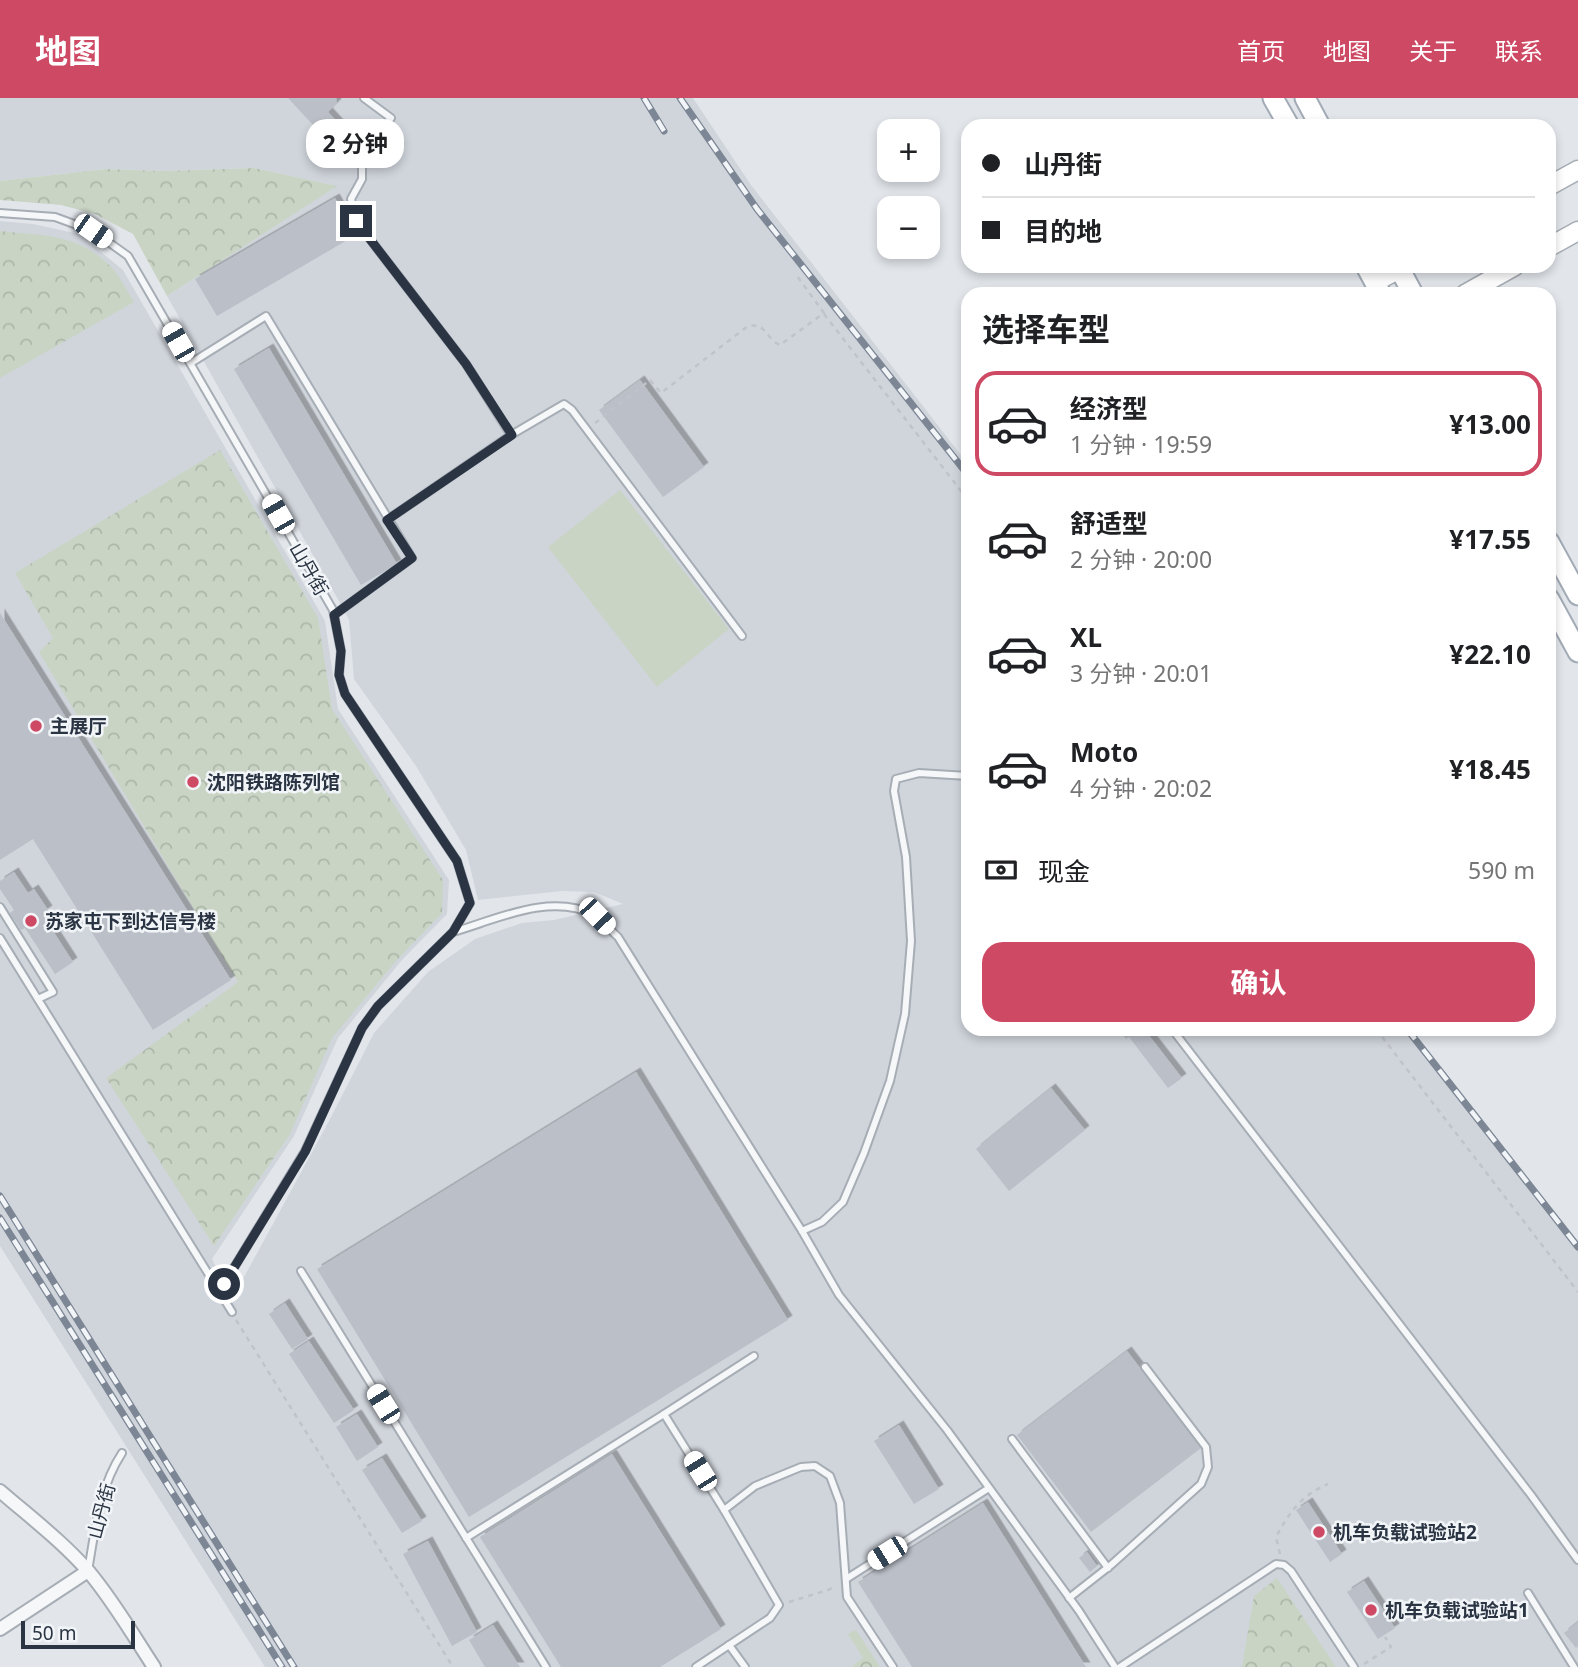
<!DOCTYPE html>
<html lang="zh">
<head>
<meta charset="utf-8">
<style>
  body { margin:0; font-family:"Noto Sans","Noto Sans SC",sans-serif; background:#f2f2f2; color:#202124; height:100vh; display:flex; flex-direction:column; font-size:26px; white-space:nowrap }
  * { box-sizing:border-box; margin:0 }
  p { font-size:23px; color:#757577 }
  .icon { flex:none; width:38px; height:38px; fill:none; stroke:currentColor; stroke-width:2; stroke-linecap:round; stroke-linejoin:round }
  .map { position:relative; flex:1; overflow:hidden }
  .drawer { position:absolute; left:961px; top:189px; width:595px; height:749px; display:flex; flex-direction:column; background:#fff; border-radius:21px; box-shadow:0 4px 10px #0003 }
  .drawer>* { flex:none }
  .guide { position:absolute; left:961px; top:21px; width:595px; height:154px; border-radius:21px; box-shadow:0 4px 10px #0003; display:grid; align-content:center; height:154px; padding:0 21px; background:#fff }
  .buttons { position:absolute; left:877px; top:21px; display:grid; gap:14px }
  .buttons a { display:grid; place-items:center; width:63px; height:63px; border-radius:14px; background:#fff; box-shadow:0 4px 10px #0003; font-size:35px }
  .scale { position:absolute; left:21px; bottom:18px; width:114px; box-sizing:border-box; padding-left:7px; border:4px solid #2a3443; border-top:0; font-size:19px; line-height:24px; white-space:nowrap; color:#2a3443; -webkit-text-stroke:5px #f2f5f8; paint-order:stroke }
  .end { position:absolute; width:32px; height:32px; margin:-16px; border:9px solid #2a3443; background:#fff; box-shadow:0 0 0 4px #fff }
  .from { border-radius:50% }
  .bubble { position:absolute; height:49px; border-radius:21px; background:#fff; box-shadow:0 4px 10px #0003; font-size:23px; font-weight:700; line-height:49px; text-align:center }
  .car { position:absolute; width:21px; height:42px; margin:-21px -10px; border-radius:9px; box-shadow:0 0 5px 2px #0007; background:linear-gradient(#fff 24%,#345 0 40%,#fff 0 76%,#345 0 86%,#fff 0) }
  .guide b { display:flex; align-items:center; gap:24px; height:66px; font-size:26px }
  .guide b+b { border-top:2px solid #e0e0e0 }
  .guide i { width:18px; height:18px; background:#202124 }
  ul { padding:0; list-style:none }
  li { display:flex; align-items:center; gap:21px; height:105px; margin:0 14px 10px; padding:0 7px; border:4px solid transparent; border-radius:21px }
  li div { flex:1 }
  li b { display:block; font-size:26px }
  li em { font-style:normal; font-weight:700 }
  li.current { border-color:#ce4964 }
  li>.icon { width:63px; height:63px; stroke-width:1.5 }
  h2 { padding:0 21px; font-size:32px; line-height:84px }
  .pay { display:flex; align-items:center; gap:18px; height:77px; padding:0 21px; font-size:26px }
  .pay p { margin-inline-start:auto }
  .button { display:flex; gap:14px; margin-top:auto; padding:14px 21px }
  .button a { flex:1; height:80px; border-radius:21px; background:#ce4964; color:#fff; font-size:28px; font-weight:700; line-height:80px; text-align:center }
  header { display:flex; align-items:center; gap:42px; box-sizing:border-box; height:98px; padding:0 35px; background:#ce4964; color:#fff }
  header strong { font-size:33px }
  nav { display:flex; gap:38px; margin-inline-start:auto; font-size:24px }
  .map>svg:first-child { display:block }
  .built { fill:#d0d5dc }
  .grass { fill:#c9d4c4 }
  .forest { fill:url(#forest-crowns) }
  .building { fill:#babfc8; filter:url(#shadow) }
  .lines { fill:none; stroke-linecap:round; stroke-linejoin:round }
  .lane-casing { stroke:#a7adb5; stroke-width:10 }
  .street-casing { stroke:#a7adb5; stroke-width:16 }
  .secondary-casing { stroke:#a7adb5; stroke-width:21 }
  .primary-casing { stroke:#a2abb6; stroke-width:23 }
  .path { stroke:#c0c4ca; stroke-width:2.5; stroke-dasharray:5 5; stroke-linecap:butt }
  .lane { stroke:#f5f7f9; stroke-width:6 }
  .street { stroke:#f5f7f9; stroke-width:12 }
  .secondary { stroke:#fff; stroke-width:18 }
  .primary { stroke:#fff; stroke-width:19 }
  .rail-casing { stroke:#7c8694; stroke-width:7 }
  .rail { stroke:#f2f5f8; stroke-width:4.5; stroke-dasharray:13; stroke-linecap:butt }
  .route { stroke:#2a3443; stroke-width:9 }
  .poi-dot { fill:#ce4964; stroke:#f2f5f8; stroke-width:2.5 }
  .labels { text-anchor:middle; stroke-width:5; stroke-linejoin:round; paint-order:stroke }
  .street-label { font-size:19px; fill:#2a3443; stroke:#f2f5f8 }
  .poi-label { font-size:19px; font-weight:bold; fill:#2a3443; stroke:#f2f5f8; text-anchor:start }
</style>
</head>
<body>
<header>
<strong>地图</strong>
<nav><a>首页</a><a>地图</a><a>关于</a><a>联系</a></nav>
</header>
<div class="map">
<svg width="1578" height="1569" viewBox="0 0 1578 1569">
  <defs>
    <pattern id="forest-crowns" width="20" height="18" patternUnits="userSpaceOnUse" patternTransform="scale(1.75)"><rect width="20" height="18" fill="#c9d4c4"/><path d="M2 6a3 3 0 1 1 6 0M12 15a3 3 0 1 1 6 0" fill="none" stroke="#adb7aa"/></pattern>
    <filter id="shadow"><feDropShadow dx="4.5" dy="-4.5" stdDeviation="0" flood-color="#0004"/></filter>
  </defs>
  <rect width="100%" height="100%" fill="#e2e6eb"/>
  <polygon class="built" points="0,0 693,0 751,87 968,366 968,931 1407,931 1578,1151 1578,1569 265,1569 0,1148 0,123 33,126 79,136 123,172 325,523 338,611 449,782 447,816 402,862 338,940 294,1038 212,1161 232,1201 329,1023 374,935 428,874 475,841 522,825 554,822 623,806 594,794 562,793 478,802 466,752 416,668 354,581 349,522 340,505 167,198 336,88 254,70 164,73 105,71 0,83"/>
  <polygon class="grass" points="620,392 729,531 657,589 548,449"/>
  <g class="forest">
    <polygon points="254,70 337,88 167,198 133,136 95,116 61,107 0,102 0,83 105,71 164,73"/>
    <path d="M0,133C45,138 79,135 113,171C121,180 127,193 134,204L0,280Z"/>
    <polygon points="220,352 318,520 332,611 443,782 442,815 396,863 332,940 290,1036 214,1148 106,980 238,884 39,554 53,540 15,475"/>
    <polygon points="1277,1480 1336,1569 1242,1569 1254,1498"/>
    <polygon points="856,1532 880,1569 851,1569 863,1560 848,1536"/>
  </g>
  <g class="building">
    <polygon points="288,0 336,0 337,5 328,14 340,27 325,40"/>
    <polygon points="335,100 356,137 217,218 195,181"/>
    <polygon points="269,250 397,466 361,487 234,271"/>
    <polygon points="640,282 704,369 663,399 599,312"/>
    <polygon points="0,515 231,882 153,932 33,741 0,762"/>
    <polygon points="14,774 28,795 34,791 48,812 42,816 73,864 55,876 25,830 21,832 10,815 14,812 0,791 0,783"/>
    <polygon points="1118,931 1144,931 1182,980 1168,990 1129,939 1126,941"/>
    <polygon points="636,974 788,1222 469,1419 317,1171"/>
    <polygon points="1051,990 1085,1032 1009,1093 976,1051"/>
    <polygon points="285,1205 308,1241 292,1251 269,1216"/>
    <polygon points="309,1243 354,1312 334,1325 289,1256"/>
    <polygon points="1127,1253 1201,1350 1091,1434 1017,1337"/>
    <polygon points="357,1316 378,1349 357,1363 336,1329"/>
    <polygon points="899,1327 939,1391 914,1406 874,1343"/>
    <polygon points="612,1356 721,1531 660,1569 561,1569 480,1439"/>
    <polygon points="382,1360 422,1423 402,1435 362,1372"/>
    <polygon points="1308,1404 1342,1456 1330,1464 1296,1412"/>
    <polygon points="983,1405 1086,1569 912,1569 858,1484"/>
    <polygon points="428,1443 477,1534 452,1548 403,1456"/>
    <polygon points="1087,1454 1097,1468 1090,1474 1079,1460"/>
    <polygon points="1364,1483 1395,1530 1378,1541 1347,1494"/>
    <polygon points="1578,1524 1578,1548 1576,1550 1564,1535"/>
    <polygon points="493,1527 520,1569 485,1569 469,1542"/>
  </g>
  <g class="lines">
    <g class="lane-casing">
      <g id="lane">
        <polyline points="364,0 391,20 362,54 362,81 351,101 356,123 466,266 511,337 387,422"/>
        <polyline points="0,115 55,119 93,133 128,158 333,512 341,553 339,577 345,596 457,763 470,805 453,834 378,908 362,930 305,1053 224,1186"/>
        <polyline points="191,265 266,218 412,460 334,517"/>
        <polyline points="511,337 564,306 572,312 742,538"/>
        <polyline points="0,809 53,894 38,901"/>
        <path d="M453,834C495,822 551,794 594,817C603,822 610,832 618,839L802,1133L839,1197L947,1332L1079,1513L1115,1569"/>
        <polyline points="0,840 232,1214"/>
        <polyline points="1172,931 1531,1397 1578,1462"/>
        <polyline points="802,1133 822,1124 843,1104 864,1055 890,983 905,916 911,843 906,759 894,693 896,681 919,675 968,678"/>
        <polyline points="301,1173 546,1569"/>
        <polyline points="664,1316 754,1258"/>
        <polyline points="1012,1341 1108,1470"/>
        <polyline points="724,1412 755,1388 801,1369 815,1368 830,1378 840,1405 847,1499 893,1569"/>
        <polyline points="466,1440 664,1316 724,1412 779,1507 770,1520 696,1569"/>
        <path d="M88,1473C95,1433 99,1390 122,1355"/>
        <polyline points="846,1481 989,1390"/>
        <polyline points="1528,1495 1574,1569"/>
        <polyline points="1069,1500 1111,1467 1201,1386 1208,1369 1206,1349 1145,1269"/>
        <polyline points="729,1547 745,1569"/>
        <polyline points="1120,1569 1276,1466 1284,1467 1291,1473 1354,1569"/>
      </g>
    </g>
    <g class="street-casing">
      <g id="street">
        <path d="M0,1393C30,1419 63,1444 89,1474C114,1504 133,1537 154,1569"/>
        <polyline points="0,1531 88,1473"/>
      </g>
    </g>
    <g class="secondary-casing">
      <g id="secondary">
        <polyline points="1549,88 1578,72"/>
        <polyline points="1549,149 1578,133"/>
        <polyline points="1375,184 1405,168"/>
        <polyline points="1465,196 1515,168"/>
      </g>
    </g>
    <g class="primary-casing">
      <g id="primary">
        <polyline points="1273,0 1289,28"/>
        <polyline points="1305,0 1320,28"/>
        <polyline points="1366,168 1381,196"/>
        <polyline points="1398,168 1413,196"/>
        <polyline points="1549,444 1578,497"/>
        <polyline points="1549,501 1578,554"/>
      </g>
    </g>
    <g class="path">
      <polyline points="824,216 968,402"/>
      <path d="M595,325L650,282L661,295L748,228C766,224 766,241 780,247L824,215L797,178"/>
      <polyline points="1376,931 1578,1194"/>
      <polyline points="236,1222 453,1569"/>
      <path d="M1280,1456L1276,1439C1289,1415 1301,1397 1328,1386"/>
      <polyline points="789,1504 828,1492 836,1488"/>
      <polyline points="1364,1566 1391,1549 1385,1539"/>
    </g>
    <use href="#lane" class="lane"/>
    <use href="#street" class="street"/>
    <use href="#secondary" class="secondary"/>
    <use href="#primary" class="primary"/>
    <g class="rail-casing">
      <g id="rail">
        <polyline points="644,0 664,33"/>
        <polyline points="680,0 757,111 968,377"/>
        <polyline points="1407,931 1578,1149"/>
        <polyline points="0,1098 294,1569"/>
        <polyline points="0,1120 282,1569"/>
      </g>
    </g>
    <use href="#rail" class="rail"/>
  </g>
  <g class="lines">
    <polyline class="route" points="224,1186 305,1054 362,930 378,908 453,834 470,805 457,763 345,596 339,577 341,553 334,517 412,460 387,422 512,337 466,266 356,123"/>
  </g>
  <g class="poi-dot">
    <circle cx="36" cy="628" r="7"/>
    <circle cx="193" cy="684" r="7"/>
    <circle cx="31" cy="823" r="7"/>
    <circle cx="1319" cy="1434" r="7"/>
    <circle cx="1371" cy="1512" r="7"/>
  </g>
  <g class="labels">
    <g class="street-label">
      <text transform="translate(309 471) rotate(60)" y="7">山丹街</text>
      <text transform="translate(101 1413) rotate(-75)" y="7">山丹街</text>
    </g>
    <g class="poi-label">
      <text x="50" y="635">主展厅</text>
      <text x="207" y="691">沈阳铁路陈列馆</text>
      <text x="45" y="830">苏家屯下到达信号楼</text>
      <text x="1333" y="1441">机车负载试验站2</text>
      <text x="1385" y="1519">机车负载试验站1</text>
    </g>
  </g>
</svg>
<div class="buttons">
<a>+</a>
<a>−</a>
</div>
<div class="scale">50 m</div>
<i class="end from" style="left:224px;top:1186px"></i>
<i class="end" style="left:356px;top:123px"></i>
<div class="bubble" style="left:306px;top:21px;width:98px">2 分钟</div>
<i class="car" style="left:93px;top:133px;rotate:125deg"></i>
<i class="car" style="left:178px;top:244px;rotate:330deg"></i>
<i class="car" style="left:278px;top:416px;rotate:330deg"></i>
<i class="car" style="left:597px;top:818px;rotate:136deg"></i>
<i class="car" style="left:383px;top:1306px;rotate:328deg"></i>
<i class="car" style="left:700px;top:1373px;rotate:328deg"></i>
<i class="car" style="left:887px;top:1455px;rotate:238deg"></i>
<div class="guide">
<b><i class="from"></i>山丹街</b>
<b><i></i>目的地</b>
</div>
<section class="drawer">
<h2>选择车型</h2>
<ul>
<li class="current"><svg class="icon" aria-label="car" viewBox="0 0 24 24"><path d="M5 17H2v-5l4-1 3-4h7l3 4 3 1v5h-3M9 17h6M6 11h13"/><circle cx="7" cy="17" r="2"/><circle cx="17" cy="17" r="2"/></svg><div><b>经济型</b><p>1 分钟 · 19:59</p></div><em>¥13.00</em></li>
<li><svg class="icon" aria-label="car" viewBox="0 0 24 24"><path d="M5 17H2v-5l4-1 3-4h7l3 4 3 1v5h-3M9 17h6M6 11h13"/><circle cx="7" cy="17" r="2"/><circle cx="17" cy="17" r="2"/></svg><div><b>舒适型</b><p>2 分钟 · 20:00</p></div><em>¥17.55</em></li>
<li><svg class="icon" aria-label="car" viewBox="0 0 24 24"><path d="M5 17H2v-5l4-1 3-4h7l3 4 3 1v5h-3M9 17h6M6 11h13"/><circle cx="7" cy="17" r="2"/><circle cx="17" cy="17" r="2"/></svg><div><b>XL</b><p>3 分钟 · 20:01</p></div><em>¥22.10</em></li>
<li><svg class="icon" aria-label="car" viewBox="0 0 24 24"><path d="M5 17H2v-5l4-1 3-4h7l3 4 3 1v5h-3M9 17h6M6 11h13"/><circle cx="7" cy="17" r="2"/><circle cx="17" cy="17" r="2"/></svg><div><b>Moto</b><p>4 分钟 · 20:02</p></div><em>¥18.45</em></li>
</ul>
<div class="pay"><svg class="icon" aria-label="cash" viewBox="0 0 24 24"><path d="M3 7h18v10H3z"/><circle cx="12" cy="12" r="2"/></svg>现金<p>590 m</p></div>
<div class="button"><a>确认</a></div>
</section>
</div>
</body>
</html>
